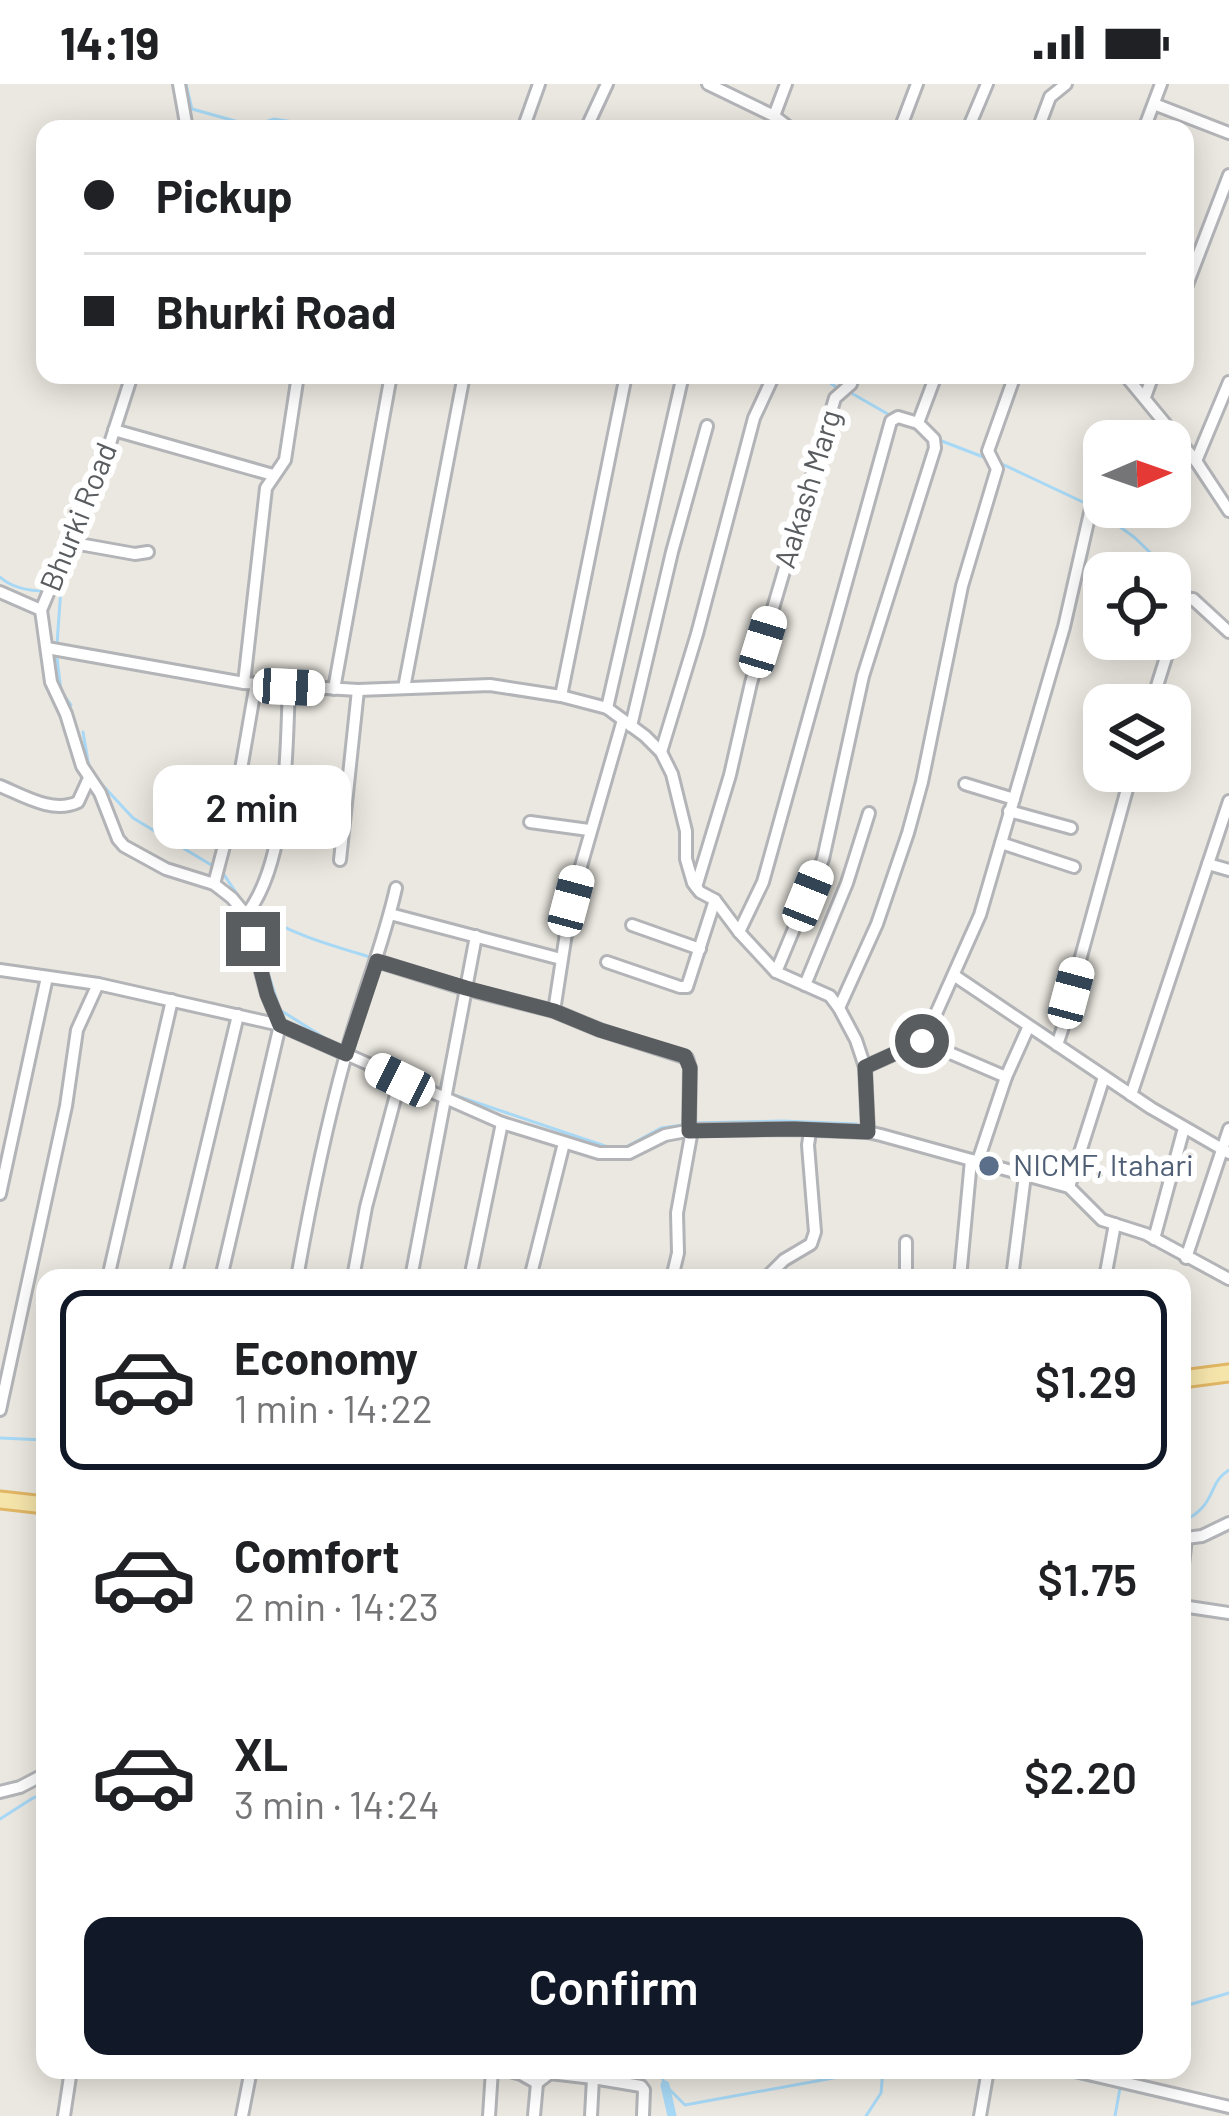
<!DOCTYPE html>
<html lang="en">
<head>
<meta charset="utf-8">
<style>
  body { margin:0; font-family:Barlow,sans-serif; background:#f6f6f6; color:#202124; height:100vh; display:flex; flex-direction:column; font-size:45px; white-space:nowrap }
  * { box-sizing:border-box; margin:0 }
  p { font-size:39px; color:#757577 }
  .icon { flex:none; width:66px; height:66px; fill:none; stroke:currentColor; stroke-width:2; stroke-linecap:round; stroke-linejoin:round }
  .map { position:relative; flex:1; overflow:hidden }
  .side { position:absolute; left:36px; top:1185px; width:1155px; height:810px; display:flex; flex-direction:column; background:#fff; border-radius:24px; box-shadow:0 6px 30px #0003 }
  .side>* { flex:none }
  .hud { position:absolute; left:36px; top:36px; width:1158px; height:264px; border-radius:24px; box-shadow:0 6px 30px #0003; display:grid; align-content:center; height:264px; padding:0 48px; background:#fff }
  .needle { width:78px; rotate:88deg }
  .controls { position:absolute; left:1083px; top:336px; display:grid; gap:24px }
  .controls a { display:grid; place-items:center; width:108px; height:108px; border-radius:24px; background:#fff; box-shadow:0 6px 30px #0003; font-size:60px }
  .end { position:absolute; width:54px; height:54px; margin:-27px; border:15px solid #5a5d60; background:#fff; box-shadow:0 0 0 6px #fff }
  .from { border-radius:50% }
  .bubble { position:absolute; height:84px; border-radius:24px; background:#fff; box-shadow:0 6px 30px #0003; font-size:39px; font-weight:600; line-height:84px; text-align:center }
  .car { position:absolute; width:36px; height:72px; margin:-36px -18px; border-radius:15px; box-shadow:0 0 9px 3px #0007; background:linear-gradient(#fff 24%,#345 0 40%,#fff 0 76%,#345 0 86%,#fff 0) }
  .hud b { display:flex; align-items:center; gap:42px; height:114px; font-size:45px }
  .hud b+b { border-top:3px solid #e0e0e0 }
  .hud i { width:30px; height:30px; background:#202124 }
  ul { padding:21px 0 0; list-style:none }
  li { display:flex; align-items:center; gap:36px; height:180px; margin:0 24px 18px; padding:0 24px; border:6px solid transparent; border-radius:24px }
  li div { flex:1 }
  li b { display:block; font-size:45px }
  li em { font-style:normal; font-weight:600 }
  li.current { border-color:#111827 }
  li>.icon { width:108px; height:108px; stroke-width:1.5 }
  .button { display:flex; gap:24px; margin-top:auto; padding:24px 48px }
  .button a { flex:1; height:138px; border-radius:24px; background:#111827; color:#fff; font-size:48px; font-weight:600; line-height:138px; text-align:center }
  .status { display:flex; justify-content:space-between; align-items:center; height:84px; padding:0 60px; background:#fff; direction:ltr }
  .status svg { height:33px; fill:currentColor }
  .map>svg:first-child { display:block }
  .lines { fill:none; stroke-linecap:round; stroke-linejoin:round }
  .stream { stroke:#a7d8f5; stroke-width:3 }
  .canal { stroke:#a7d8f5; stroke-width:9 }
  .minor-casing { stroke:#b2b4b7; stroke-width:16 }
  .primary-casing { stroke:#e1b664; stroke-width:21 }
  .minor { stroke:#fff; stroke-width:10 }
  .primary { stroke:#f6e5ab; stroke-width:15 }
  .route { stroke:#5a5d60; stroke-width:15 }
  .service-dot { fill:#5c6f8a; stroke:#fff; stroke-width:4.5 }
  .labels { text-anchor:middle; stroke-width:12; stroke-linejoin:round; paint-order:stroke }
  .street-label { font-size:30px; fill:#5a5d60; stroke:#fff }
  .service-label { font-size:30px; fill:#4e5e75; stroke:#fff; text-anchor:start }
</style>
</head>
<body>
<div class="status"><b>14:19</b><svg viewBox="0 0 49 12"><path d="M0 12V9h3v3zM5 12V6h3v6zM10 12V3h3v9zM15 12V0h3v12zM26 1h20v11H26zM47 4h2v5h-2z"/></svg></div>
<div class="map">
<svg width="1229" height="2032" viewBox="0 0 1229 2032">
  <rect width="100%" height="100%" fill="#ebe8e1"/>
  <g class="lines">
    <g class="stream">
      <polyline points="186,0 192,25 253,42 274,35 339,45"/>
      <polyline points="819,291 836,303"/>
      <polyline points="853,310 893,333"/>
      <polyline points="939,356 986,374"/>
      <polyline points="1002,380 1085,419"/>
      <polyline points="1098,427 1134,453 1192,509"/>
      <path d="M0,493C12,504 30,507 46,507"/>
      <polyline points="55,506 61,504 57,560"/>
      <polyline points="57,574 61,607 71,621"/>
      <polyline points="83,648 89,683"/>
      <polyline points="93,691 133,734 213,782"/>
      <polyline points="222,788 244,820"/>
      <path d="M255,827C290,850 330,861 370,873"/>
      <polyline points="259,860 280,926 328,956"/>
      <polyline points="417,996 437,1004"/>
      <polyline points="451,1010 611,1064"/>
      <polyline points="692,1039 783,1037 857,1040"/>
      <polyline points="626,1063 661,1044 683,1041"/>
      <polyline points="0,1354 45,1356"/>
      <path d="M1182,1438C1218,1421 1207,1399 1229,1386"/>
      <polyline points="0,1735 33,1714 45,1710"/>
      <polyline points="1182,1923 1229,1909"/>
      <polyline points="659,1986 665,2001 685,2021 877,1986"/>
      <polyline points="1041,1986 1108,2001"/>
      <polyline points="866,2032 881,2009 883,1986"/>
      <polyline points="1115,2032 1120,2004 1229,2029"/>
    </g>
    <polyline class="canal" points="665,2001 672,2032"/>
    <g class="minor-casing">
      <g id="minor">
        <polyline points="179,0 187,45"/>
        <polyline points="708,0 774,32 791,45"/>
        <polyline points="1154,20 1229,49"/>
        <polyline points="774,32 786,0"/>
        <polyline points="523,45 539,0"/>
        <polyline points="586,45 607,0"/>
        <polyline points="900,45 917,0"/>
        <polyline points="968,45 987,0"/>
        <polyline points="1038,45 1050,13 1066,0"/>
        <polyline points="1144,45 1161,0"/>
        <polyline points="1185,206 1229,91"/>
        <polyline points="132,291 104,378 41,526 51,598 66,630 82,682 100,709 118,755 124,762 166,785 214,800 232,814 246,831 267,910 280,941 221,1194"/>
        <polyline points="1062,291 1065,291"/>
        <polyline points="1125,291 1196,377 1229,427"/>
        <polyline points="1145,313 1153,291"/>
        <polyline points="114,346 273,391"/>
        <polyline points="1196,377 1229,298"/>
        <polyline points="68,458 135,470 148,468"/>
        <polyline points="0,508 41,526"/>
        <polyline points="47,564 244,599 358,606 490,601 561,612 607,624 645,652 661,668 672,690 686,747 686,775 693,799 700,808 715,816 739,848 776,888 830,912 839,924 856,956 865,983 868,1048"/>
        <polyline points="244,599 266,404 285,376 298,291"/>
        <polyline points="404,604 464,291"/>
        <polyline points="334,605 391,291"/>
        <polyline points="561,612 626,291"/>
        <polyline points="1151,621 1184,516 1193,515 1229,548"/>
        <polyline points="607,624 683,291"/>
        <polyline points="623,636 571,817 554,927 600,946 687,974 690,984 689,1047"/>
        <polyline points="631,642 672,468 707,342"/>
        <polyline points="661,668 697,550 754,334 774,291"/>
        <polyline points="965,700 1014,715"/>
        <path d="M0,702C24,712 53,730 78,718L89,694"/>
        <polyline points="1009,727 1071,744"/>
        <polyline points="530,738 589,746"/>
        <polyline points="1001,759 1074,783"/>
        <polyline points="340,776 358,606"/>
        <polyline points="1208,780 1229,786"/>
        <polyline points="214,800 235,720 256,599"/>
        <polyline points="696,803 730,691 751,599 835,314 851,300 854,291"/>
        <polyline points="390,830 561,875"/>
        <path d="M246,831C288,778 286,669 289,603"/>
        <polyline points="632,841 700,865"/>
        <polyline points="739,848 763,798 891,337 898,333 918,339"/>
        <polyline points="377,877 466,905 554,927"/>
        <polyline points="607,878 680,903 687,903 715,816"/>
        <polyline points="0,886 98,900 280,941 502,1039 599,1069 629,1069 665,1051 692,1046 793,1045 868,1048 881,1051 1069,1103 1102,1136 1146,1150 1229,1195"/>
        <polyline points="776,888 823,775 863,592 935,364 934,355 918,339 936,291"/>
        <polyline points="955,892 1151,1024 1229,1069"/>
        <polyline points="805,901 847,799 869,729"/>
        <polyline points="839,924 877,840 908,749 922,698 962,502 997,385 988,367 1015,291"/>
        <polyline points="922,957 1006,993"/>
        <polyline points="1057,961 1069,925 1071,909 1132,687"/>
        <polyline points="865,983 916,960 926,952 980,831 1064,543 1094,411 1104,396"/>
        <polyline points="1131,1011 1229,717"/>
        <polyline points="978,1077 1006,993 1028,944"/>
        <polyline points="1069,1103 1104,993"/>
        <polyline points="0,1110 47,893"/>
        <polyline points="1154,1155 1184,1044"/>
        <polyline points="1186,1174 1229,1045"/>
        <polyline points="110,1185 172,916"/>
        <polyline points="175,1194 238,931"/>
        <path d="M297,1194C310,1120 325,1047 345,974C360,917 383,862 396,804"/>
        <polyline points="353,1194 366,1123 400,996"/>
        <polyline points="411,1194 476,852"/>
        <polyline points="470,1194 502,1039"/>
        <polyline points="530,1194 564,1059"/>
        <polyline points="672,1194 678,1169 677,1129 692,1046"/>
        <polyline points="766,1194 784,1176 811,1160 815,1148 808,1061 810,1048"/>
        <polyline points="906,1194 906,1158"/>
        <polyline points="960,1194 971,1076"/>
        <polyline points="1012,1194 1025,1091"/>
        <polyline points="1105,1194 1115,1140"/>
        <polyline points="0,1326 66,1022 77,946 98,900"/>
        <polyline points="1182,1454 1186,1454 1182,1490"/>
        <polyline points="1186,1454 1202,1452 1229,1439"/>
        <polyline points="1182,1522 1229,1529"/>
        <polyline points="0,1708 20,1703 45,1690"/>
        <polyline points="506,1986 521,1990 537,1999 550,1989 593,1994"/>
        <polyline points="1071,1986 1229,2023"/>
        <polyline points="64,2032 71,1986"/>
        <polyline points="242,2032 251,1986"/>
        <polyline points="489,2032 492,1986"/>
        <polyline points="534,2032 537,1999"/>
        <polyline points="591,2032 593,1994 641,2002 644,2006 643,2032"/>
        <polyline points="980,2032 988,1986"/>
      </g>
    </g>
    <g class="primary-casing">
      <g id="primary">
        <polyline points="1182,1295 1229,1289"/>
        <polyline points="0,1416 45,1421"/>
      </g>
    </g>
    <use href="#minor" class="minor"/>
    <use href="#primary" class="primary"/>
  </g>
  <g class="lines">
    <polyline class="route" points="253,855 267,910 280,941 346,970 377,877 466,904 554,927 600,946 685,972 690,984 689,1047 794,1045 868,1048 865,983 922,957"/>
  </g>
  <circle class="service-dot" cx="989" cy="1082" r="12"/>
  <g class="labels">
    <g class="street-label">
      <text transform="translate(808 405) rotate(-73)" y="10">Aakash Marg</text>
      <text transform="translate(79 433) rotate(-68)" y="10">Bhurki Road</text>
    </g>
    <g class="service-label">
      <text x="1013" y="1092">NICMF, Itahari</text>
    </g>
  </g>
</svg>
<div class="controls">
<a><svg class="needle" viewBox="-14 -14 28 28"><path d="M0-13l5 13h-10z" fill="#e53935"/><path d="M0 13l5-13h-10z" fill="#757577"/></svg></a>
<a><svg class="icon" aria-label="locate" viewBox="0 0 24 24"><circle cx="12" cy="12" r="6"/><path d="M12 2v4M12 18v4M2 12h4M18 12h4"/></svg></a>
<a><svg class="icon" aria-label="layers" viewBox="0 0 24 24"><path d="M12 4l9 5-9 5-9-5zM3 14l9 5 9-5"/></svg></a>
</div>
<i class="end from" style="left:922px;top:957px"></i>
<i class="end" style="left:253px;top:855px"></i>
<div class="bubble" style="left:153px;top:681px;width:198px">2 min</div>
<i class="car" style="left:763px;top:558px;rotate:17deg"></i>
<i class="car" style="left:289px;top:603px;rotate:93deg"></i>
<i class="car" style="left:808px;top:812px;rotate:22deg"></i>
<i class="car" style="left:571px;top:817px;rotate:15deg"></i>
<i class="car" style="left:1071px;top:909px;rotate:15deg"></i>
<i class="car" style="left:400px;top:996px;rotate:296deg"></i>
<div class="hud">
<b><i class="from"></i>Pickup</b>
<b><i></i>Bhurki Road</b>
</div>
<section class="side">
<ul>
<li class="current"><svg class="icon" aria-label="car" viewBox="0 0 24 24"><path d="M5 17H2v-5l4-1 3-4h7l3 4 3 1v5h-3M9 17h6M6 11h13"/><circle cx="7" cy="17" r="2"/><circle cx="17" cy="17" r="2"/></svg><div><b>Economy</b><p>1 min · 14:22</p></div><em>$1.29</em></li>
<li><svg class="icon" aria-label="car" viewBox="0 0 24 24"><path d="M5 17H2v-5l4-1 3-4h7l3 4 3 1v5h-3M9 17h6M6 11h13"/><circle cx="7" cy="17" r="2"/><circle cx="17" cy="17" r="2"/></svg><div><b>Comfort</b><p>2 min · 14:23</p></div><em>$1.75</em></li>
<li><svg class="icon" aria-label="car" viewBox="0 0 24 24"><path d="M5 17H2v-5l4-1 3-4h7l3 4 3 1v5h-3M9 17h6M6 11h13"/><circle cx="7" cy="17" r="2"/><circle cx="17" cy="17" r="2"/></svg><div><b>XL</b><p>3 min · 14:24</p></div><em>$2.20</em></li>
</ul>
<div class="button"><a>Confirm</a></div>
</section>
</div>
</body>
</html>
